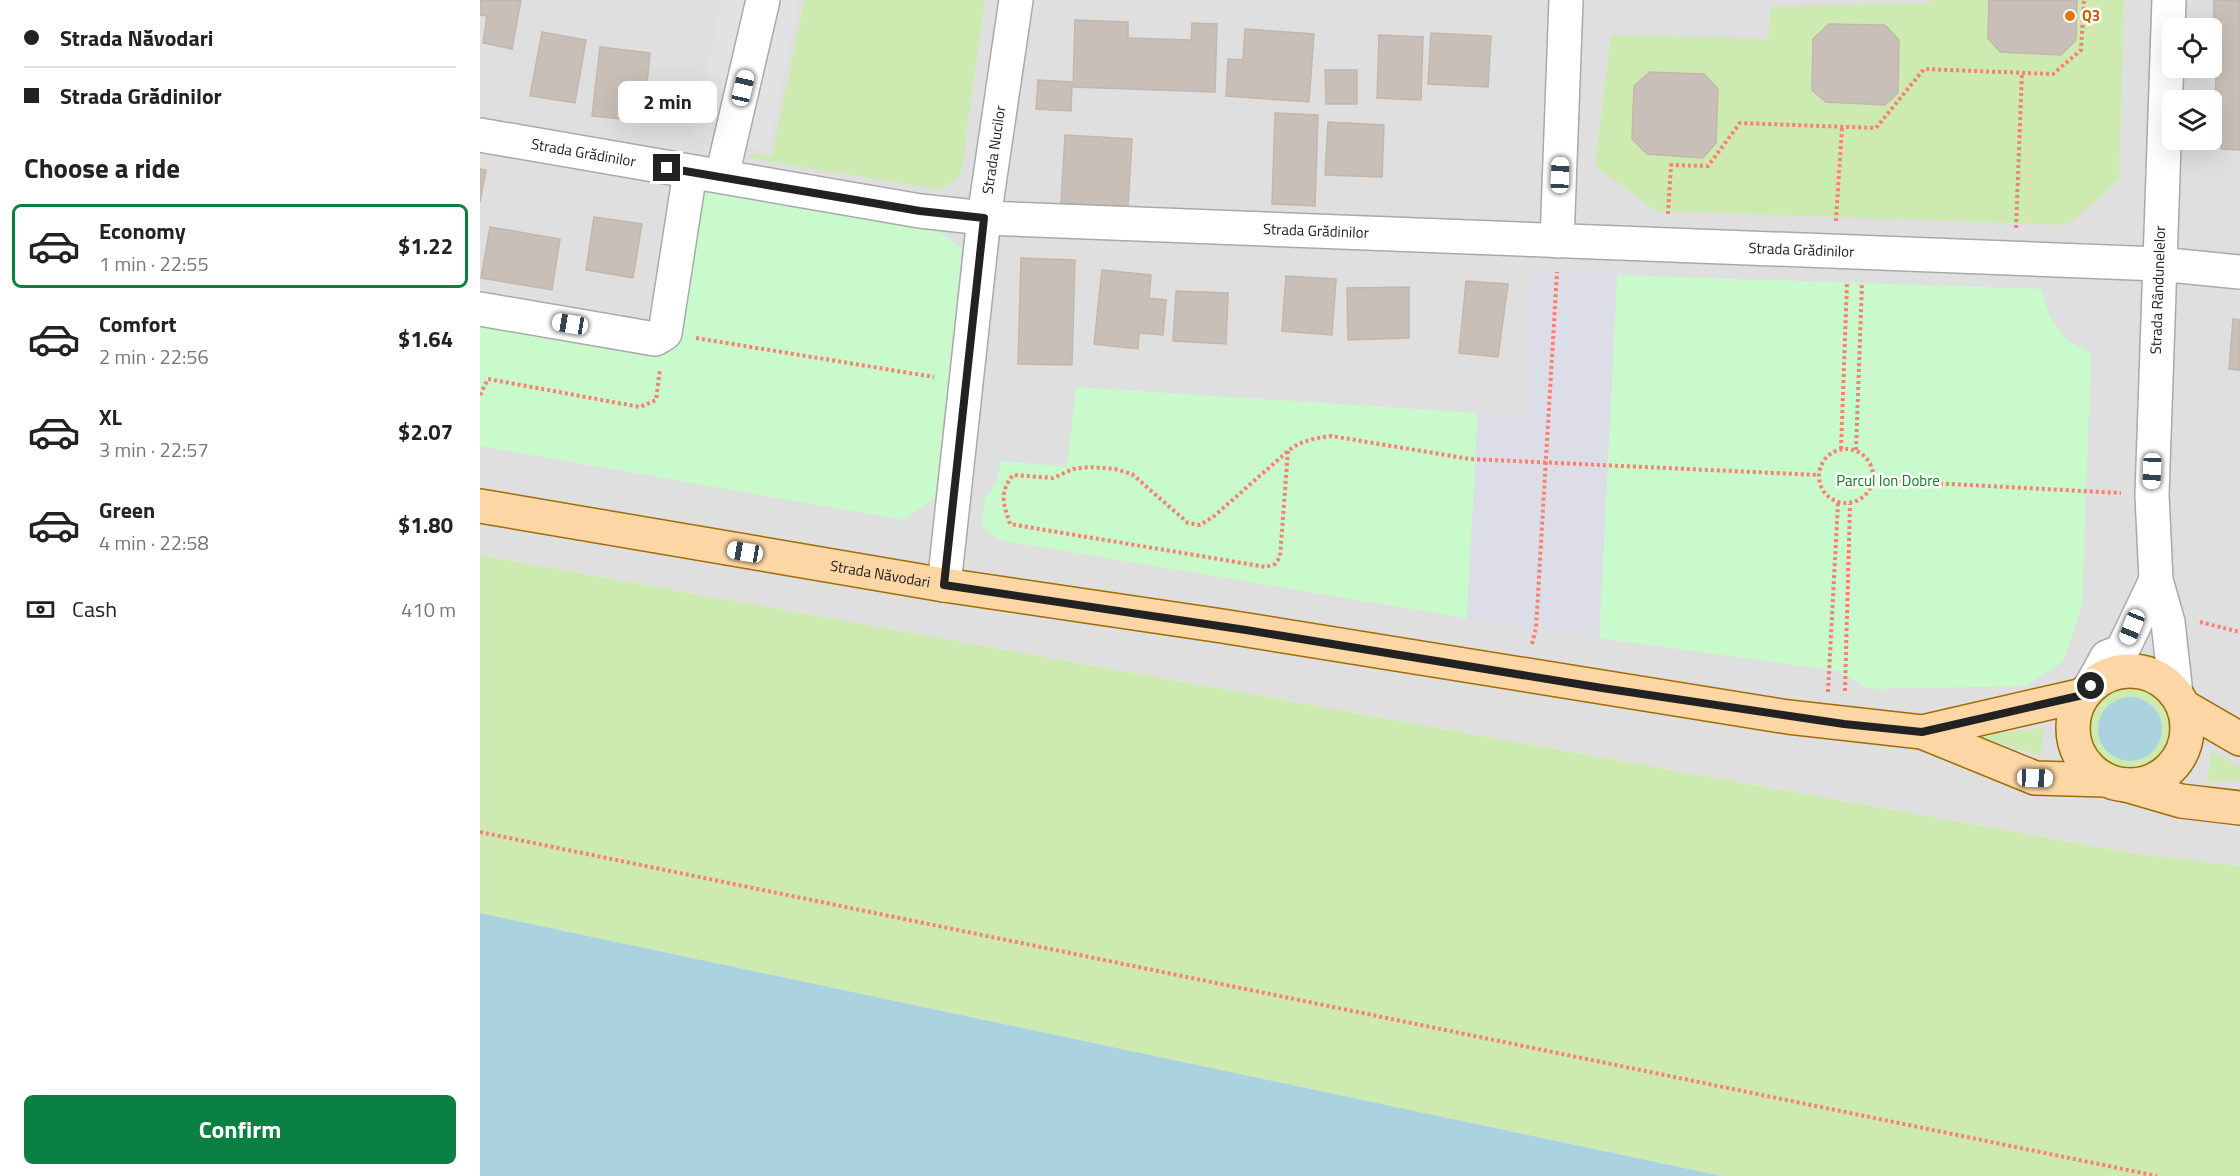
<!DOCTYPE html>
<html lang="en">
<head>
<meta charset="utf-8">
<style>
  body { margin:0; font-family:"Titillium Web",sans-serif; background:#f6f6f6; color:#222; height:100vh; display:flex; flex-direction:column; font-size:22px; white-space:nowrap }
  * { box-sizing:border-box; margin:0 }
  p { font-size:20px; color:#767676 }
  .icon { flex:none; width:33px; height:33px; fill:none; stroke:currentColor; stroke-width:2; stroke-linecap:round; stroke-linejoin:round }
  .map { position:relative; flex:1; overflow:hidden }
  .details { display:flex; flex-direction:column; background:#fff; width:480px }
  .details>* { flex:none }
  .top-card { display:grid; align-content:center; height:132px; padding:0 24px; background:#fff }
  .controls { position:absolute; left:1682px; top:18px; display:grid; gap:12px }
  .controls a { display:grid; place-items:center; width:60px; height:60px; border-radius:9px; background:#fff; box-shadow:0 6px 24px #0002; font-size:30px }
  .end { position:absolute; width:27px; height:27px; margin:-14px; border:8px solid #222; background:#fff; box-shadow:0 0 0 3px #fff }
  .from { border-radius:50% }
  .bubble { position:absolute; height:42px; border-radius:9px; background:#fff; box-shadow:0 6px 24px #0002; font-size:20px; font-weight:700; line-height:42px; text-align:center }
  .car { position:absolute; width:18px; height:36px; margin:-18px -9px; border-radius:8px; box-shadow:0 0 4px 2px #0007; background:linear-gradient(#fff 24%,#345 0 40%,#fff 0 76%,#345 0 86%,#fff 0) }
  .top-card b { display:flex; align-items:center; gap:21px; height:57px; font-size:22px }
  .top-card b+b { border-top:2px solid #e0e0e0 }
  .top-card i { width:15px; height:15px; background:#222 }
  ul { padding:0; list-style:none }
  li { display:flex; align-items:center; gap:18px; height:84px; margin:0 12px 9px; padding:0 12px; border:3px solid transparent; border-radius:9px }
  li div { flex:1 }
  li b { display:block; font-size:22px }
  li em { font-style:normal; font-weight:700 }
  li.on { border-color:#0b8043 }
  li>.icon { width:54px; height:54px; stroke-width:1.5 }
  h2 { padding:0 24px; font-size:27px; line-height:72px }
  .pay { display:flex; align-items:center; gap:15px; height:66px; padding:0 24px; font-size:22px }
  .pay p { margin-inline-start:auto }
  .button { display:flex; gap:12px; margin-top:auto; padding:12px 24px }
  .button a { flex:1; height:69px; border-radius:9px; background:#0b8043; color:#fff; font-size:24px; font-weight:700; line-height:69px; text-align:center }
  main { display:flex; flex:1; min-height:0 }
  .map>svg:first-child { display:block }
  .residential { fill:#e0dfdf; fill-rule:evenodd }
  .grass { fill:#cdebb0 }
  .park { fill:#c8facc }
  .parking { fill:#e2e2e2 }
  .plaza { fill:#dddde8 }
  .water { fill:#aad3df }
  .building { fill:#c7bfb8; stroke:#c4b6ab; stroke-width:1.5 }
  .lines { fill:none; stroke-linecap:round; stroke-linejoin:round }
  .minor-casing { stroke:#a9a9a9; stroke-width:36 }
  .major-casing { stroke:#a06b00; stroke-width:36 }
  .path { stroke:#fa8072; stroke-width:4; stroke-dasharray:3 3; stroke-linecap:butt }
  .minor { stroke:#fff; stroke-width:33 }
  .major { stroke:#fcd6a4; stroke-width:33 }
  .route { stroke:#222; stroke-width:8 }
  .food-dot { fill:#e8710a; stroke:#fff; stroke-width:2 }
  .labels { text-anchor:middle; stroke-width:5; stroke-linejoin:round; paint-order:stroke }
  .food-label { font-size:15px; font-weight:bold; fill:#c56008; stroke:#fff; text-anchor:start }
  .street-label { font-size:15px; fill:#222; stroke:#fff }
  .park-label { font-size:15px; fill:#0c8416; stroke:#fff }
</style>
</head>
<body>
<main>
<section class="details">
<div class="top-card">
<b><i class="from"></i>Strada Năvodari</b>
<b><i></i>Strada Grădinilor</b>
</div>
<h2>Choose a ride</h2>
<ul>
<li class="on"><svg class="icon" aria-label="car" viewBox="0 0 24 24"><path d="M5 17H2v-5l4-1 3-4h7l3 4 3 1v5h-3M9 17h6M6 11h13"/><circle cx="7" cy="17" r="2"/><circle cx="17" cy="17" r="2"/></svg><div><b>Economy</b><p>1 min · 22:55</p></div><em>$1.22</em></li>
<li><svg class="icon" aria-label="car" viewBox="0 0 24 24"><path d="M5 17H2v-5l4-1 3-4h7l3 4 3 1v5h-3M9 17h6M6 11h13"/><circle cx="7" cy="17" r="2"/><circle cx="17" cy="17" r="2"/></svg><div><b>Comfort</b><p>2 min · 22:56</p></div><em>$1.64</em></li>
<li><svg class="icon" aria-label="car" viewBox="0 0 24 24"><path d="M5 17H2v-5l4-1 3-4h7l3 4 3 1v5h-3M9 17h6M6 11h13"/><circle cx="7" cy="17" r="2"/><circle cx="17" cy="17" r="2"/></svg><div><b>XL</b><p>3 min · 22:57</p></div><em>$2.07</em></li>
<li><svg class="icon" aria-label="car" viewBox="0 0 24 24"><path d="M5 17H2v-5l4-1 3-4h7l3 4 3 1v5h-3M9 17h6M6 11h13"/><circle cx="7" cy="17" r="2"/><circle cx="17" cy="17" r="2"/></svg><div><b>Green</b><p>4 min · 22:58</p></div><em>$1.80</em></li>
</ul>
<div class="pay"><svg class="icon" aria-label="cash" viewBox="0 0 24 24"><path d="M3 7h18v10H3z"/><circle cx="12" cy="12" r="2"/></svg>Cash<p>410 m</p></div>
<div class="button"><a>Confirm</a></div>
</section>
<div class="map">
<svg width="1760" height="1176" viewBox="0 0 1760 1176">
  <rect width="100%" height="100%" fill="#f2efe9"/>
  <path class="residential" d="M0,0H1760V866L1658,854L0,555ZM1692,28H1731V68H1692ZM1692,100H1731V140H1692Z"/>
  <g class="grass">
    <polygon points="324,0 505,0 481,174 462,190 269,158 271,153 292,156"/>
    <polygon points="1451,0 1644,0 1639,179 1589,225 1176,211 1115,166 1131,35 1288,39 1291,7 1451,3"/>
    <polygon points="0,555 1658,854 1760,866 1760,1176 1242,1176 0,913"/>
    <circle cx="1650" cy="729" r="41"/>
    <polygon points="1564,728 1560,756 1493,735"/>
    <polygon points="1731,752 1760,767 1760,781 1727,782"/>
  </g>
  <g class="park">
    <polygon points="203,180 450,224 482,249 455,498 424,520 0,446 0,294 178,325"/>
    <polygon points="1137,275 1561,289 1570,317 1587,340 1611,353 1602,606 1583,662 1546,686 1388,689 1358,671 1119,638"/>
    <polygon points="596,387 998,413 987,618 519,540 502,525 505,497 516,484 521,461 587,467"/>
  </g>
  <polygon class="parking" points="242,0 319,0 287,153 214,137"/>
  <polygon class="plaza" points="1053,272 1137,275 1119,638 987,618 998,413 1045,416"/>
  <g class="water">
    <circle cx="1650" cy="729" r="32"/>
    <polygon points="0,913 1242,1176 0,1176"/>
  </g>
  <g class="building">
    <polygon points="0,0 41,0 32,49 3,43 7,16 0,15"/>
    <polygon points="1509,0 1597,0 1596,40 1581,55 1520,52 1508,38"/>
    <polygon points="1734,0 1760,0 1760,150 1741,149 1742,132 1734,132 1736,74 1743,74 1743,45 1733,45"/>
    <polygon points="595,20 648,22 648,38 711,40 712,23 737,24 735,92 593,87"/>
    <polygon points="1349,24 1405,25 1419,40 1418,93 1405,105 1346,102 1332,90 1333,39"/>
    <polygon points="765,29 834,34 829,102 746,96 748,59 763,60"/>
    <polygon points="62,32 106,40 95,103 50,96"/>
    <polygon points="951,33 1011,36 1008,87 948,84"/>
    <polygon points="899,35 943,37 941,100 897,98"/>
    <polygon points="120,47 170,53 163,121 112,116"/>
    <polygon points="845,70 877,70 877,104 846,104"/>
    <polygon points="1170,72 1224,74 1238,89 1236,143 1223,158 1167,154 1152,139 1154,86"/>
    <polygon points="558,80 592,82 591,111 556,109"/>
    <polygon points="795,113 838,115 835,206 792,204"/>
    <polygon points="848,122 904,125 902,177 845,175"/>
    <polygon points="585,135 652,139 648,207 581,203"/>
    <polygon points="0,169 6,170 0,202"/>
    <polygon points="114,217 162,224 153,278 106,270"/>
    <polygon points="10,227 80,239 72,290 1,278"/>
    <polygon points="541,258 595,260 592,365 538,364"/>
    <polygon points="622,270 671,275 669,298 686,300 683,335 659,333 658,349 614,344"/>
    <polygon points="806,276 856,279 852,335 802,331"/>
    <polygon points="986,281 1028,284 1018,357 979,353"/>
    <polygon points="929,287 929,338 868,340 867,288"/>
    <polygon points="696,291 748,293 746,344 693,341"/>
    <polygon points="1753,319 1760,320 1760,370 1749,369"/>
  </g>
  <g class="lines">
    <g class="minor-casing">
      <g id="minor">
        <polyline points="1689,0 1672,495 1676,580 1688,622 1696,694"/>
        <path id="s1" d="M0,135L440,211L504,218L1679,264L1760,272"/>
        <polyline points="242,176 283,0"/>
        <polyline points="1077,241 1086,0"/>
        <polyline points="0,309 175,339 185,333 210,172"/>
        <path id="s2" d="M464,585L504,218L536,0"/>
        <polyline points="1611,686 1627,657 1642,651 1676,580"/>
      </g>
    </g>
    <g class="major-casing">
      <g id="major">
        <path id="s3" d="M0,506L464,585L742,626L1308,717L1442,732L1555,778L1625,780"/>
        <circle cx="1650" cy="728" r="57"/>
        <polyline points="1703,706 1760,739"/>
        <polyline points="1442,732 1603,695"/>
        <polyline points="1646,785 1701,801 1760,808"/>
      </g>
    </g>
    <g class="path">
      <polyline points="1188,214 1191,165 1228,166 1260,123 1396,128 1444,69 1573,74 1601,50 1604,0"/>
      <polyline points="1356,221 1362,128"/>
      <polyline points="1536,228 1542,73"/>
      <polyline points="216,338 454,377"/>
      <polyline points="0,395 8,379 160,407 176,400 180,369"/>
      <circle cx="1366" cy="476" r="27"/>
      <polyline points="1361,449 1367,283"/>
      <polyline points="1376,450 1382,284"/>
      <path d="M808,451L800,557L795,564L786,567L530,524C523,503 519,493 533,475L573,478L593,469L609,467L635,469L652,474L708,523L720,525L733,517L808,451C820,441 835,438 851,436L990,459L1339,475"/>
      <polyline points="1394,480 1641,493"/>
      <polyline points="1720,622 1760,632"/>
      <polyline points="1052,644 1056,628 1077,272"/>
      <polyline points="1365,691 1370,504"/>
      <polyline points="1348,692 1358,503"/>
      <polyline points="0,832 1677,1176"/>
    </g>
    <use href="#minor" class="minor"/>
    <use href="#major" class="major"/>
  </g>
  <g class="lines">
    <polyline class="route" points="187,168 440,211 504,218 464,585 766,630 1122,688 1364,724 1442,732 1603,695 1611,686"/>
  </g>
  <circle class="food-dot" cx="1590" cy="16" r="6"/>
  <g class="labels">
    <g class="food-label">
      <text x="1602" y="21">Q3</text>
    </g>
    <g class="street-label">
      <text dy="5" stroke="none"><textPath href="#s2" startOffset="438">Strada Nucilor</textPath></text>
      <text dy="5" stroke="none"><textPath href="#s1" startOffset="105">Strada Grădinilor</textPath></text>
      <text dy="5" stroke="none"><textPath href="#s1" startOffset="843">Strada Grădinilor</textPath></text>
      <text dy="5" stroke="none"><textPath href="#s1" startOffset="1329">Strada Grădinilor</textPath></text>
      <text transform="translate(1678 290) rotate(-88)" y="5">Strada Rândunelelor</text>
      <text dy="5" stroke="none"><textPath href="#s3" startOffset="406">Strada Năvodari</textPath></text>
    </g>
    <g class="park-label">
      <text x="1408" y="486">Parcul Ion Dobre</text>
    </g>
  </g>
</svg>
<div class="controls">
<a><svg class="icon" aria-label="locate" viewBox="0 0 24 24"><circle cx="12" cy="12" r="6"/><path d="M12 2v4M12 18v4M2 12h4M18 12h4"/></svg></a>
<a><svg class="icon" aria-label="layers" viewBox="0 0 24 24"><path d="M12 4l9 5-9 5-9-5zM3 14l9 5 9-5"/></svg></a>
</div>
<i class="end from" style="left:1611px;top:686px"></i>
<i class="end" style="left:187px;top:168px"></i>
<div class="bubble" style="left:138px;top:81px;width:99px">2 min</div>
<i class="car" style="left:263px;top:88px;rotate:13deg"></i>
<i class="car" style="left:1080px;top:175px;rotate:2deg"></i>
<i class="car" style="left:90px;top:324px;rotate:279deg"></i>
<i class="car" style="left:1672px;top:471px;rotate:182deg"></i>
<i class="car" style="left:265px;top:552px;rotate:280deg"></i>
<i class="car" style="left:1652px;top:627px;rotate:202deg"></i>
<i class="car" style="left:1555px;top:778px;rotate:92deg"></i>
</div>
</main>
</body>
</html>
